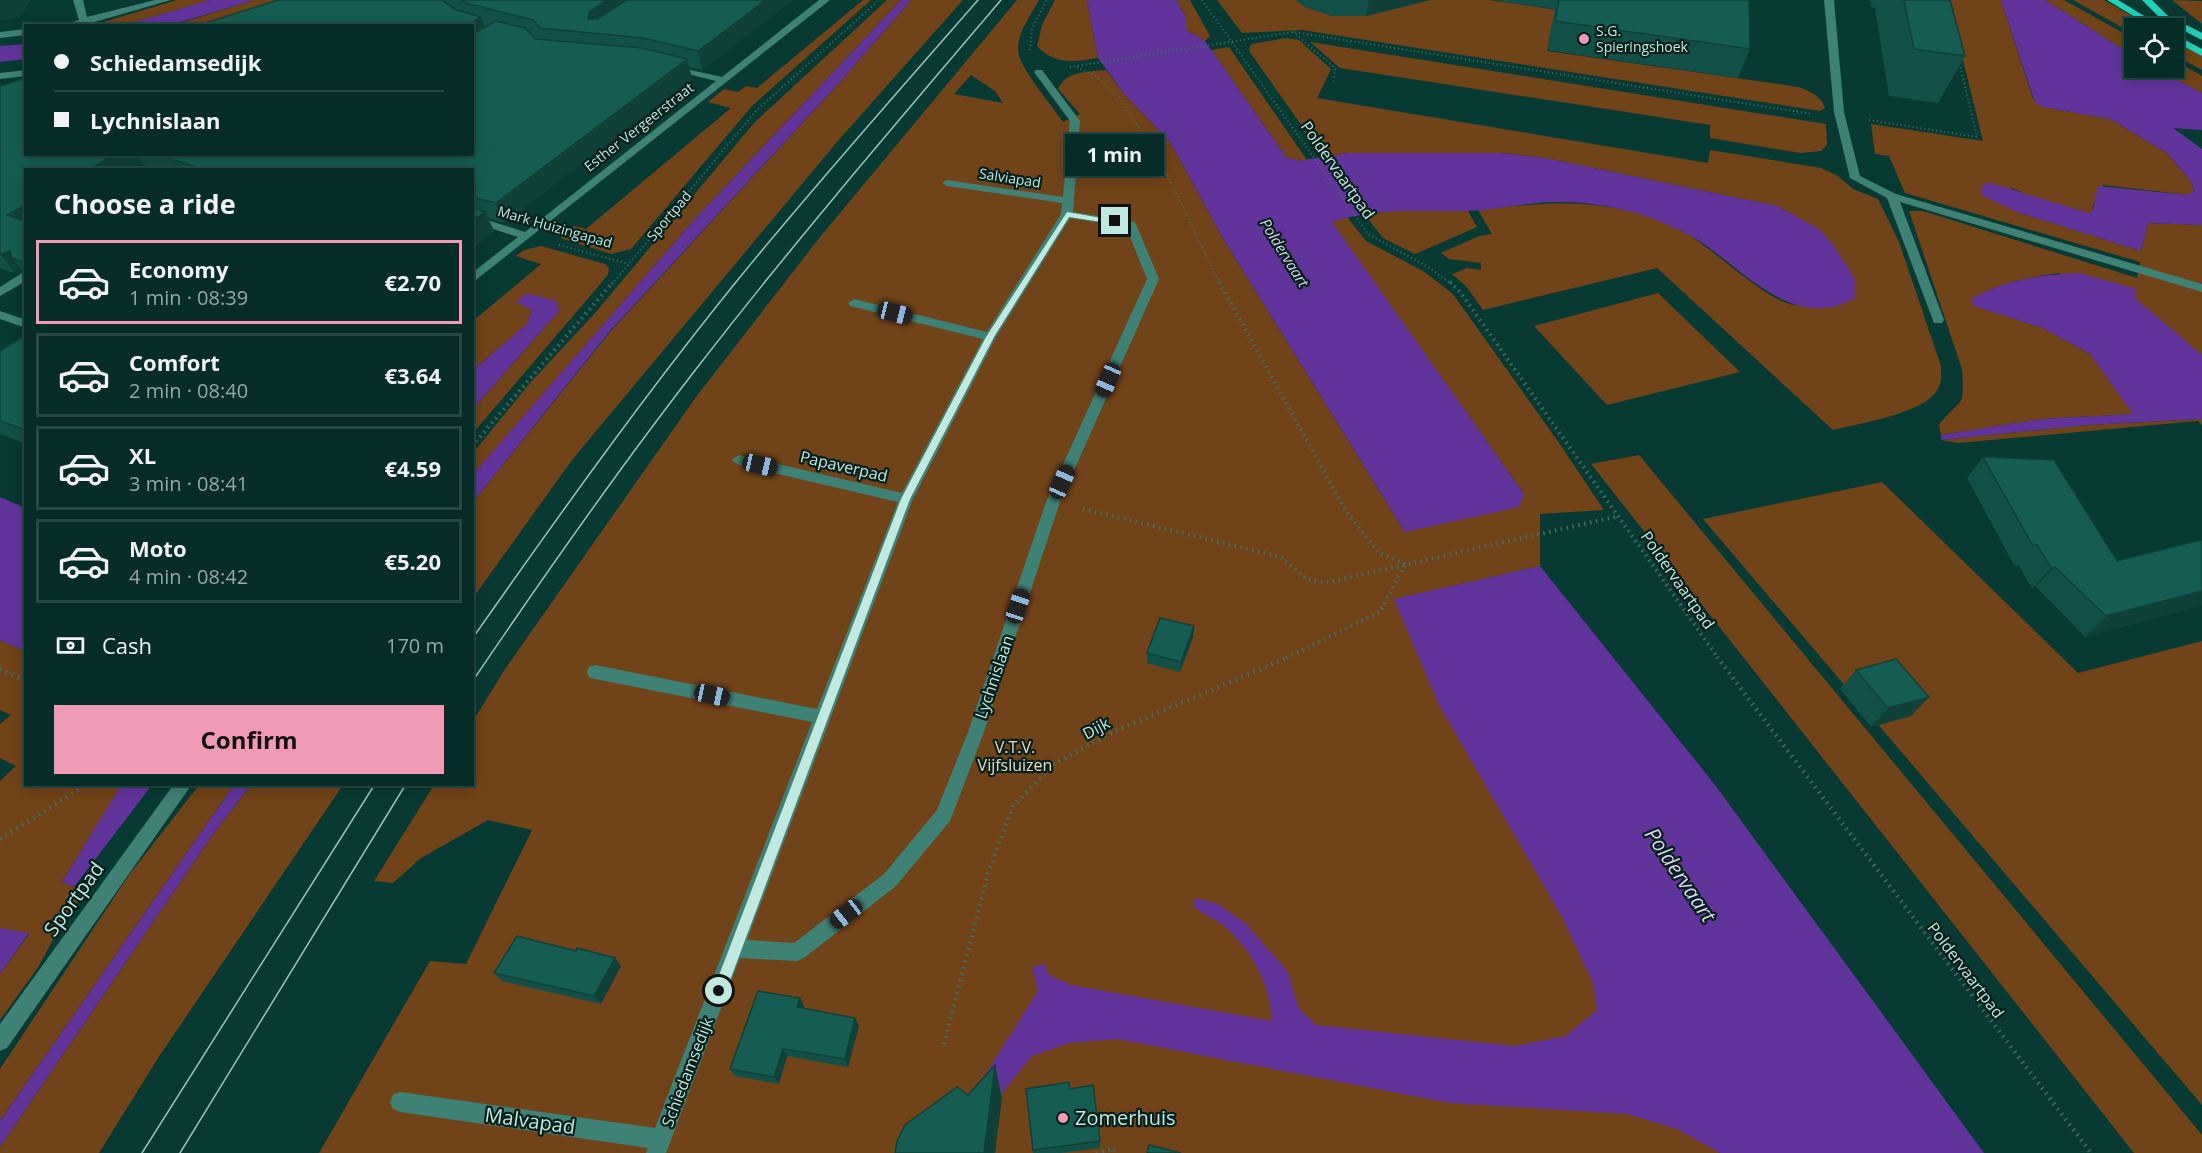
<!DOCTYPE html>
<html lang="en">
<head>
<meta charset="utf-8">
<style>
  body { margin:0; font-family:"Open Sans",sans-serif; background:#0e342e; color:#f1f3f6; height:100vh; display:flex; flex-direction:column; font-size:22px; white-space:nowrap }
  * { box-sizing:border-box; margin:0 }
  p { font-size:20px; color:#97a7a7 }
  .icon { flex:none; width:33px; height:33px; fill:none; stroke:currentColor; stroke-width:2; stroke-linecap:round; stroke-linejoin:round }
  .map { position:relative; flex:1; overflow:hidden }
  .details { position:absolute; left:24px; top:168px; width:450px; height:618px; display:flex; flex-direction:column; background:#052c26; border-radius:0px; box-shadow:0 3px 15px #0003,0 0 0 2px #264843 }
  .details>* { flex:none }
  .top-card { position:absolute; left:24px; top:24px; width:450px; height:132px; border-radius:0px; box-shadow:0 3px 15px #0003,0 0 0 2px #264843; display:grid; align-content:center; height:132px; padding:0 30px; background:#052c26 }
  .tools { position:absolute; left:2124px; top:18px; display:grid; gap:12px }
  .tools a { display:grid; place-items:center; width:60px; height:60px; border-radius:0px; background:#052c26; box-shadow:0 3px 15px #0003,0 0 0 2px #264843; font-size:30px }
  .end { position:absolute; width:27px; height:27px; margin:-14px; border:8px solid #c0e9e0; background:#111; box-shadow:0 0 0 3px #111 }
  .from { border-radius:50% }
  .bubble { position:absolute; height:42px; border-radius:0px; background:#052c26; box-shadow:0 3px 15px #0003,0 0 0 2px #264843; font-size:20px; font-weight:700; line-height:42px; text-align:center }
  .car { position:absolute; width:18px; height:36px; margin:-18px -9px; border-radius:8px; box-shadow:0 0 4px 2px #0007; background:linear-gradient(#222 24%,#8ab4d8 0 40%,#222 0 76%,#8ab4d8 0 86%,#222 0) }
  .top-card b { display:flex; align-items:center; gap:21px; height:57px; font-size:22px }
  .top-card b+b { border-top:2px solid #264843 }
  .top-card i { width:15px; height:15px; background:#f1f3f6 }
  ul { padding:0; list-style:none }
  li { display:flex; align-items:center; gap:18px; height:84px; margin:0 12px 9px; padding:0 18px; border:3px solid #264843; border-radius:0px }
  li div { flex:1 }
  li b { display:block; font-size:22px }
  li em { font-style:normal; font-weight:700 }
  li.selected { border-color:#f09ab5 }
  li>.icon { width:54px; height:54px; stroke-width:1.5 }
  h2 { padding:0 30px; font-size:27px; line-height:72px }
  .pay { display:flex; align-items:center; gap:15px; height:66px; padding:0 30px; font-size:22px }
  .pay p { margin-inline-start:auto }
  .button { display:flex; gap:12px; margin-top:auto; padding:12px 30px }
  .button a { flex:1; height:69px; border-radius:0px; background:#f09ab5; color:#111; font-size:24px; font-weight:700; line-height:69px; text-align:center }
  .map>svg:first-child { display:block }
  .green { fill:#714318; fill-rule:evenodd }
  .water { fill:#61349c }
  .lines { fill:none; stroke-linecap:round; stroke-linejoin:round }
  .path-far2 { stroke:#407067; stroke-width:2; stroke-dasharray:1 3; stroke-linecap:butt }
  .path-far1 { stroke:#407067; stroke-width:4; stroke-dasharray:1.5 4.5; stroke-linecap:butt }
  .path { stroke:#407067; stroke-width:4.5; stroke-dasharray:1.5 5; stroke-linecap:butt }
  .minor { fill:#3e8276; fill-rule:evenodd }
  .major { fill:#1ed3ba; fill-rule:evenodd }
  .tram { stroke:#98c3bb; stroke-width:1.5 }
  .wall { fill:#125047 }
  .shaded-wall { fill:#0f4139 }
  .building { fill:#155d52; stroke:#0f4139; stroke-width:1.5 }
  .route { fill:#c0e9e0 }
  .poi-dot { fill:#f09ab5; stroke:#031f1a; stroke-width:2 }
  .labels { text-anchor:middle; stroke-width:4.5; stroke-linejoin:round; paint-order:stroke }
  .far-poi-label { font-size:14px; fill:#c0e9e0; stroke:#031f1a; text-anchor:start }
  .far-street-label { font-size:14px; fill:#c0e9e0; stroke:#031f1a }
  .far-water-label { font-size:15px; font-style:italic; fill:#dbd2ed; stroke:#031f1a }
  .street-label { font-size:16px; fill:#c0e9e0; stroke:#031f1a }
  .park-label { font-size:16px; fill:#f1d8c4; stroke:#031f1a }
  .near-street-label { font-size:20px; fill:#c0e9e0; stroke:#031f1a }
  .near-poi-label { font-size:20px; fill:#c0e9e0; stroke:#031f1a; text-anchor:start }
  .near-water-label { font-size:21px; font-style:italic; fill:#dbd2ed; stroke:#031f1a }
</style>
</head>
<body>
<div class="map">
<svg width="2202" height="1153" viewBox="0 0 2202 1153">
  <rect width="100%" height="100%" fill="#073a32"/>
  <g class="green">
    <polygon points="177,0 210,0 124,25 90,26"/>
    <polygon points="254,0 281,0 197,25 171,26"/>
    <polygon points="863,0 871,0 752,106 631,249 611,254 560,238 574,226 586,229 731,108 708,102 724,89 738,92 746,86 757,88"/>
    <polygon points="887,0 901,0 694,220 473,475 473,453 530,383 596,312 754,123"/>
    <polygon points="911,0 963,0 837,142 572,460 473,598 473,502 610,332 840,82"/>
    <path d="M1017,0H1039C1031,15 1017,33 1018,51C1019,67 1053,107 1063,122L1080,114L1058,89C1067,70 1088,72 1106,70L1125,95L1170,142L1224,240L1405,532L1524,494L1331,222L1347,217L1366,241L1423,271L1453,294L1557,440L1604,510L1540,514V566L1395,599L1703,1143L1720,1153H319L430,961L466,964L532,830L488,820L421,858L393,883L374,881L434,785L472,784L473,721L505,669L696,397L820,237ZM971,75L995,91L1003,103L954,94Z"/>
    <path d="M1055,0H1087L1098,58C1075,62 1054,65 1037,46L1042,25Z"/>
    <polygon points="1176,0 1190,0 1210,36 1205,41 1186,30 1186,17"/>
    <path d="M1217,0H1296L1305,7L1333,16H1366L1376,0H1489L1572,12L1552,25L1547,51L1799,87C1811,92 1820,95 1825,108L1820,111L1302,30L1242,33Z"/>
    <path d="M1948,0H2001L2033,99L2043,107L2110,119L2167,153L2192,183L2194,192L2188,195L2103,185L2093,204L2092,212L2088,213L2036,198L2011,188L2017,212L2141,251L2148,223L2202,225V384L2059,273C2028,277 1999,283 1972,299L1974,306L2043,328L2090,354L2134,414L2042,419L1941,435L1939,425C1961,396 1965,412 1962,369L1909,211H1923L2137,278L2140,262L1905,193L1889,156L1875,154L1871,124L1983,141Z"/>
    <polygon points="2045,0 2064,0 2134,39 2134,56"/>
    <polygon points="2073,0 2104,0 2153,28 2134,28 2134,34"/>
    <polygon points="2172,0 2202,1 2202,24"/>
    <path d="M1286,38L1299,40L1331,69L1317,98L1708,163L1710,150L1821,168L1838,176L1853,189L1878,199L1899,242L1941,366C1941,373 1942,382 1938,389C1924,414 1860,423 1833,430L1657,268L1483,310L1466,286L1452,274L1467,268L1481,270V263L1449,259L1441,253L1479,236L1492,234L1478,210C1552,201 1618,196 1687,234C1714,249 1770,305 1797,305C1810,305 1842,286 1855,280C1835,250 1810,222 1777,206L1545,158L1501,153H1347L1324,157L1249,51L1251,44Z"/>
    <polygon points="2174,40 2202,55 2202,70 2174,55"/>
    <polygon points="1310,42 1826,124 1827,145 1821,151 1800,153 1710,138 1710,125 1340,68"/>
    <polygon points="1229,47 1307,160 1298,161 1286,157 1211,50"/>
    <polygon points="2174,60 2202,76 2202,93 2154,68 2174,68"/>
    <polygon points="1400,210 1468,211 1477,227 1415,254 1383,238 1364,214"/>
    <polygon points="541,246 605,264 609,268 608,275 473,433 473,409 559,311 529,306 532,310 527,324 473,370 473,321 541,264 516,256 524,250"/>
    <polygon points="1658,293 1740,372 1607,405 1534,326"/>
    <polygon points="2202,419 2202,425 2198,421 1958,443 1941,440 2087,425"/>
    <polygon points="1639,455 2202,1135 2202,1153 2134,1153 1591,464"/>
    <polygon points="1882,482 2078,673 2202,641 2202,1105 1703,519"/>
    <polygon points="0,640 25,651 26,784 122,785 62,882 86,892 64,920 37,969 0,1020 0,974 29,934 0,928 0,781 16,766 0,758 0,724 11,715 0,710"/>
    <polygon points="199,785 234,785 0,1121 0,1069 129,875"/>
    <polygon points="251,785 343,785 158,1058 99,1153 0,1153 0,1147 213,834"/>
  </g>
  <g class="water">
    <polygon points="210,0 254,0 171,25 124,25"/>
    <polygon points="901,0 911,0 840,82 610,331 473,502 475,472 694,220"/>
    <path d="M1087,0H1176L1186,17V30L1205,41L1286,157L1298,161L1347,153H1501L1545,158L1777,206L1819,229L1834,246L1855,279V298C1797,332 1747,274 1704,244C1687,233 1669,225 1651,218C1620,207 1586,201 1553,202C1524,203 1496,210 1467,211C1421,212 1376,207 1332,222L1524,494L1519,507L1405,532L1224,240L1170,142L1125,95L1098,58Z"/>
    <polygon points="2001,0 2045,0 2134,56 2134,68 2154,68 2202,93 2202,130 2173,128 2202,149 2202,225 2148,223 2141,251 2017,212 1983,196 1981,189 1985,183 1991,183 2088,213 2092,212 2098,186 2188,195 2194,191 2192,183 2167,153 2110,119 2043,107 2035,103"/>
    <polygon points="25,44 25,59 0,62 0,46"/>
    <path d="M2080,273L2136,289L2135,298L2202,355V419L2087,425L1941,440V435L2042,419L2133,414L2090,354L2043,328L1974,306L1971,299C2005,280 2041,274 2080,273Z"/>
    <polygon points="527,293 556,301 559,311 473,409 473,370 527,324 532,310 516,302"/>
    <polygon points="0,497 25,508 25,651 0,640"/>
    <path d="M1540,566L1715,785L1984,1153H1720L1677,1129L1627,1114L1450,1103L1117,1039L1069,1043L1032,1056L999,1097L983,1078L1038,991L1032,967L1045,964L1049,975L1071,985L1272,1021C1270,984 1252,950 1224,926C1214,918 1201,914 1193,905L1196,898L1218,904L1245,923L1288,972L1298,1007L1316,1025L1514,1046L1566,1036L1597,1010L1593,983L1562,917L1439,705L1394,599Z"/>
    <polygon points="122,784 152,785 74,887 62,882"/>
    <polygon points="234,785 251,785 213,834 0,1147 0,1121"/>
    <polygon points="0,928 29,933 0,974"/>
  </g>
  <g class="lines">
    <g class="path-far2">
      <polyline points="1202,0 1368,234 1428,267 1452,284"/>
      <polyline points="1293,32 1335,68 1334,81"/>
      <polyline points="1030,50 1032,28 1047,0"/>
      <polyline points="1070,67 1293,32 1812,114"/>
      <polyline points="1077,67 1100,79 1119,97 1161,162 1220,284"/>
      <polyline points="1869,120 1977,137 1959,61"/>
      <polyline points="559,245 629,264"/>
      <polyline points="612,284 756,111 879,0"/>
    </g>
    <g class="path-far1">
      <polyline points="1219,282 1346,511 1379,553 1405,564"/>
      <polyline points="1450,282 1461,293 1718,658"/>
      <polyline points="472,446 613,282"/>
      <polyline points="1083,509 1281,557 1308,580 1329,582 1619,516"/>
      <polyline points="1286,658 1380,612 1405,564"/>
    </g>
    <g class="path">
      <polyline points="1717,657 2091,1153"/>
      <polyline points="0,669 26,681"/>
      <polyline points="0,839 87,784"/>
      <polyline points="944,1044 988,873 1013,806 1054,764 1115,731 1289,657"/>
      <polyline points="1096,1153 1113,1148 1114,1153"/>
    </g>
    <g class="minor">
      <polygon points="73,0 83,0 87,17 155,0 171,0 84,25 61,26 79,20"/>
      <polygon points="819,0 830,0 472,283 472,273 518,237 472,222 472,215 525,232 716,81 668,69 668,65 722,77"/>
      <polygon points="1824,0 1834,0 1844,112 1860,176 1896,194 2202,284 2202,292 1900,202 1944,320 1942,323 1934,323 1887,198 1850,178 1834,112"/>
      <polygon points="26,29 26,35 0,38 0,32"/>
      <polygon points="26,70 26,76 0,79 0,73"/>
      <path d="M1036,70H1042L1080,121L1073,212L1135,222L1159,279L1060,502L984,732L950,821L896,886L804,958L797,961L740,958L666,1153H646L648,1148L400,1112L393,1109L390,1102L393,1095L400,1092L655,1128L812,722L595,679L589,677L587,672L589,667L595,665L817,709L898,502L739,465L732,460L739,455L902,493L983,339L850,306L848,303L854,299L987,332L1061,214L1062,203L947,186L942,183L947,180L1063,197L1070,121L1034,72ZM1070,218L1126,227L1147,279L1046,502L968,732L937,810L884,874L794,943L747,940L913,499L996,337Z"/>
      <polygon points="22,273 26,273 26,281 0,296 0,287"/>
      <polygon points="0,311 26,320 26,328 0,319"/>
      <polygon points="174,784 192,784 7,1048 0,1051 0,1024"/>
    </g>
    <g class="major">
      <polygon points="2107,0 2118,0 2164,28 2153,28"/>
      <polygon points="2142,0 2152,0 2167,15 2202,33 2202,40 2161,19"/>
      <polygon points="2174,34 2202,49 2202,56 2174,41"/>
    </g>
    <g class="tram">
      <path d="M472,639C557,518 643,397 736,282C814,186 897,93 978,0"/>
      <path d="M472,682C545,574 620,467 700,364C796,240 899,120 1001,0"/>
      <polyline points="142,1153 375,784"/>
      <polyline points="180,1153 406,784"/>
    </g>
  </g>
  <g class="wall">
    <polygon points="444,0 793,0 702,70 689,67 692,78 504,223 488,218 494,231 472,248 472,170 156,170 144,165 26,170 26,275 23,272 16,274 0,268 0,86 26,154 472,154 454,9 459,11"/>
    <polygon points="1296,0 1430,0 1366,16 1333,16 1305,7"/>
    <polygon points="1498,0 1749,0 1750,49 1738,78 1547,50 1555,9 1498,1"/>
    <polygon points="1870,0 1950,0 1965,56 1938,103 1889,96 1875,8 1871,7"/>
    <polygon points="26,335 26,444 0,434 0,351"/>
    <polygon points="1983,457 2117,561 2202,541 2202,605 2085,637 2036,587 2032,588 2019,566 2014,565 1967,478"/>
    <polygon points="1194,626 1193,637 1180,672 1147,663 1147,653"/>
    <polygon points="1856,670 1911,716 1871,727 1840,689"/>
    <polygon points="621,966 601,1004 502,981 494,973"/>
    <polygon points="800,998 804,1006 803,1009 855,1018 859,1026 848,1067 787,1056 779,1084 735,1076 730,1069"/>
    <polygon points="1026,1089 1070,1089 1100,1141 1100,1148 1061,1153 1033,1153"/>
  </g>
  <g class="shaded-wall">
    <polygon points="0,0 31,0 19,18 0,20"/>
    <polygon points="607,0 640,0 595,30 588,19 589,12"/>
    <polygon points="766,0 793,0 702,70 698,51"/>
    <polygon points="1369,0 1430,0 1366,16"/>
    <polygon points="481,17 488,36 472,45 472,26 467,26"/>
    <polygon points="687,59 692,78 504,223 496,203"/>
    <polygon points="115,154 136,154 144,165 136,170 88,170"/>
    <polygon points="26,205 26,233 7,215"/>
    <polygon points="485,212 494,231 472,248 472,221"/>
    <polygon points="10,251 12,258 23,272 16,274 0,254"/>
    <polygon points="2055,567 2036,587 2032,588 2051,568"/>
    <polygon points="2202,591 2202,605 2085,637 2106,616"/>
    <polygon points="1194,626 1193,637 1180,672 1181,662"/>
    <polygon points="1929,697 1911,716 1871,727 1888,708"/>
    <polygon points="615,958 621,966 601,1004 594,996"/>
    <polygon points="800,998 804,1006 801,1015 797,1007"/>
    <polygon points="855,1018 859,1026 848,1067 845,1059"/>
    <polygon points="783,1049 787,1056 779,1084 774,1077"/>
    <polygon points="995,1065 1002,1098 995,1153 984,1153"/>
  </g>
  <g class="building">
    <polygon points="278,0 442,0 454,9 481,17 467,26 196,26"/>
    <polygon points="462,0 607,0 589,12 588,19 597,19 627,0 766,0 698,51 643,38 540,28 533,20 466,3"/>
    <polygon points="1559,0 1749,0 1750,49 1555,21"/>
    <polygon points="1904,0 1950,0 1965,56 1914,49"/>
    <polygon points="496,21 525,28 535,39 642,48 687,59 496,203 472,197 472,170 204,170 157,154 472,154 472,34"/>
    <polygon points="26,78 26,154 115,154 88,170 26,170 26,205 7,215 26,221 26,263 12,258 10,251 0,254 0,86"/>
    <polygon points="472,207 485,212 472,221"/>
    <polygon points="26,335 26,430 0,421 0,351"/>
    <polygon points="1983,457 2054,460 2117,561 2201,540 2202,541 2202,591 2106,616 2055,567 2051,568 2037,545 2032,544"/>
    <polygon points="1160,618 1194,626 1181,662 1147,653"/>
    <polygon points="1896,659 1929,697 1888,708 1856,670"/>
    <polygon points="517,936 576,951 577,948 615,958 594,996 494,973"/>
    <polygon points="758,991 800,998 797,1007 855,1018 845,1059 783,1049 774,1077 730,1069"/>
    <polygon points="995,1065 984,1153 895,1153 897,1141 905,1125 957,1087 968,1095"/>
    <polygon points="1069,1082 1070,1089 1093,1085 1100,1141 1033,1150 1026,1089"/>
    <polygon points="1149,1145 1181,1153 1147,1153"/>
  </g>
  <polygon class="route" points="1067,212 1119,221 1115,224 1069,217 994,337 910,499 726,991 719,997 715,995 713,991 901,499 986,337"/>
  <g class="poi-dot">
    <circle cx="1584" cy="39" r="6"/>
    <circle cx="1063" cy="1118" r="6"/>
  </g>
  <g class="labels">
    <g class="far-poi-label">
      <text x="1596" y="36">S.G.<tspan x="1596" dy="16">Spieringshoek</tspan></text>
    </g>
    <g class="far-street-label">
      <text transform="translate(639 127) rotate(-38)" y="5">Esther Vergeerstraat</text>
      <text transform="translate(1010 178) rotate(9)" y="5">Salviapad</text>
      <text transform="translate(669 216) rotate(-50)" y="5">Sportpad</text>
      <text transform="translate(555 227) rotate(16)" y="5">Mark Huizingapad</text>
    </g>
    <g class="far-water-label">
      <text transform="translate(1284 253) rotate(58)" y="5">Poldervaart</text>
    </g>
    <g class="street-label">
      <text transform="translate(1338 170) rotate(55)" y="6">Poldervaartpad</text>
      <text transform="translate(844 466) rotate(13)" y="6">Papaverpad</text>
      <text transform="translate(1678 580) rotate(55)" y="6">Poldervaartpad</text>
      <text transform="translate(994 677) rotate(-71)" y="6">Lychnislaan</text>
      <text transform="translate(1096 728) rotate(-28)" y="6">Dijk</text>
      <text transform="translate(1966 970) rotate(53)" y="6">Poldervaartpad</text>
      <text transform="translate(687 1072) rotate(-69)" y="6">Schiedamsedijk</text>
    </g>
    <g class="park-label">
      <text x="1015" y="753">V.T.V.<tspan x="1015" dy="18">Vijfsluizen</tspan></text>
    </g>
    <g class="near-street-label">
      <text transform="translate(74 899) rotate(-54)" y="7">Sportpad</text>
      <text transform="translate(530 1121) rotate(8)" y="7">Malvapad</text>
    </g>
    <g class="near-poi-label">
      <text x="1075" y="1125">Zomerhuis</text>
    </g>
    <g class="near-water-label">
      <text transform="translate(1680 875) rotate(56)" y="7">Poldervaart</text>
    </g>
  </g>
</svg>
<div class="tools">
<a><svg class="icon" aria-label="locate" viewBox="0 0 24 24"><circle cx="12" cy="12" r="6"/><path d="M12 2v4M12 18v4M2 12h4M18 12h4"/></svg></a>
</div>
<i class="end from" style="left:719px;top:991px"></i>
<i class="end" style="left:1115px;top:221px"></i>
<div class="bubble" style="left:1065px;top:134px;width:99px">1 min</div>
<i class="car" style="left:895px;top:313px;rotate:104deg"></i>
<i class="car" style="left:1108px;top:380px;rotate:204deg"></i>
<i class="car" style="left:760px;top:465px;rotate:103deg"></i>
<i class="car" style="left:1062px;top:482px;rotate:24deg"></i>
<i class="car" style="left:1018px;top:606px;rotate:18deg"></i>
<i class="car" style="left:712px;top:695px;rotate:102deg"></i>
<i class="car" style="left:846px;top:914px;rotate:232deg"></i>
<div class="top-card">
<b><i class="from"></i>Schiedamsedijk</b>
<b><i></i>Lychnislaan</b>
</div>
<section class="details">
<h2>Choose a ride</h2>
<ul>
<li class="selected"><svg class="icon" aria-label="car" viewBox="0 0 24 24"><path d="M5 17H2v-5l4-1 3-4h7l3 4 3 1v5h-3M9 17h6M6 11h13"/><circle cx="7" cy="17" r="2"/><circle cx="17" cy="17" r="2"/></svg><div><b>Economy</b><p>1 min · 08:39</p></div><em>€2.70</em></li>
<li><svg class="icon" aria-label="car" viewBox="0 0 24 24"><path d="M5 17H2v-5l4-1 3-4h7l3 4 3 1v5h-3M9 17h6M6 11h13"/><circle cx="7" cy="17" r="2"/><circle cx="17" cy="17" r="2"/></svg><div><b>Comfort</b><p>2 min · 08:40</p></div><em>€3.64</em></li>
<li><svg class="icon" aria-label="car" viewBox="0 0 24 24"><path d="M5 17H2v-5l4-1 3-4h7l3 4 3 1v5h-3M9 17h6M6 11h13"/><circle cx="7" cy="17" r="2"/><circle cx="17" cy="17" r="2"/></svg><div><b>XL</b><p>3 min · 08:41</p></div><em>€4.59</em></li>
<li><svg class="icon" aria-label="car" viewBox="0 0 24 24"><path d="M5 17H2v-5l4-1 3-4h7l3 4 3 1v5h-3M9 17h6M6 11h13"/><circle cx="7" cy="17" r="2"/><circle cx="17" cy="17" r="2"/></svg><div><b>Moto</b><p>4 min · 08:42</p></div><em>€5.20</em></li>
</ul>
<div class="pay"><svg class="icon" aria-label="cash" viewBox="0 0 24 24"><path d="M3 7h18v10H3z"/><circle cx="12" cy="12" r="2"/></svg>Cash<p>170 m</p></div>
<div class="button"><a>Confirm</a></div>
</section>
</div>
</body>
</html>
